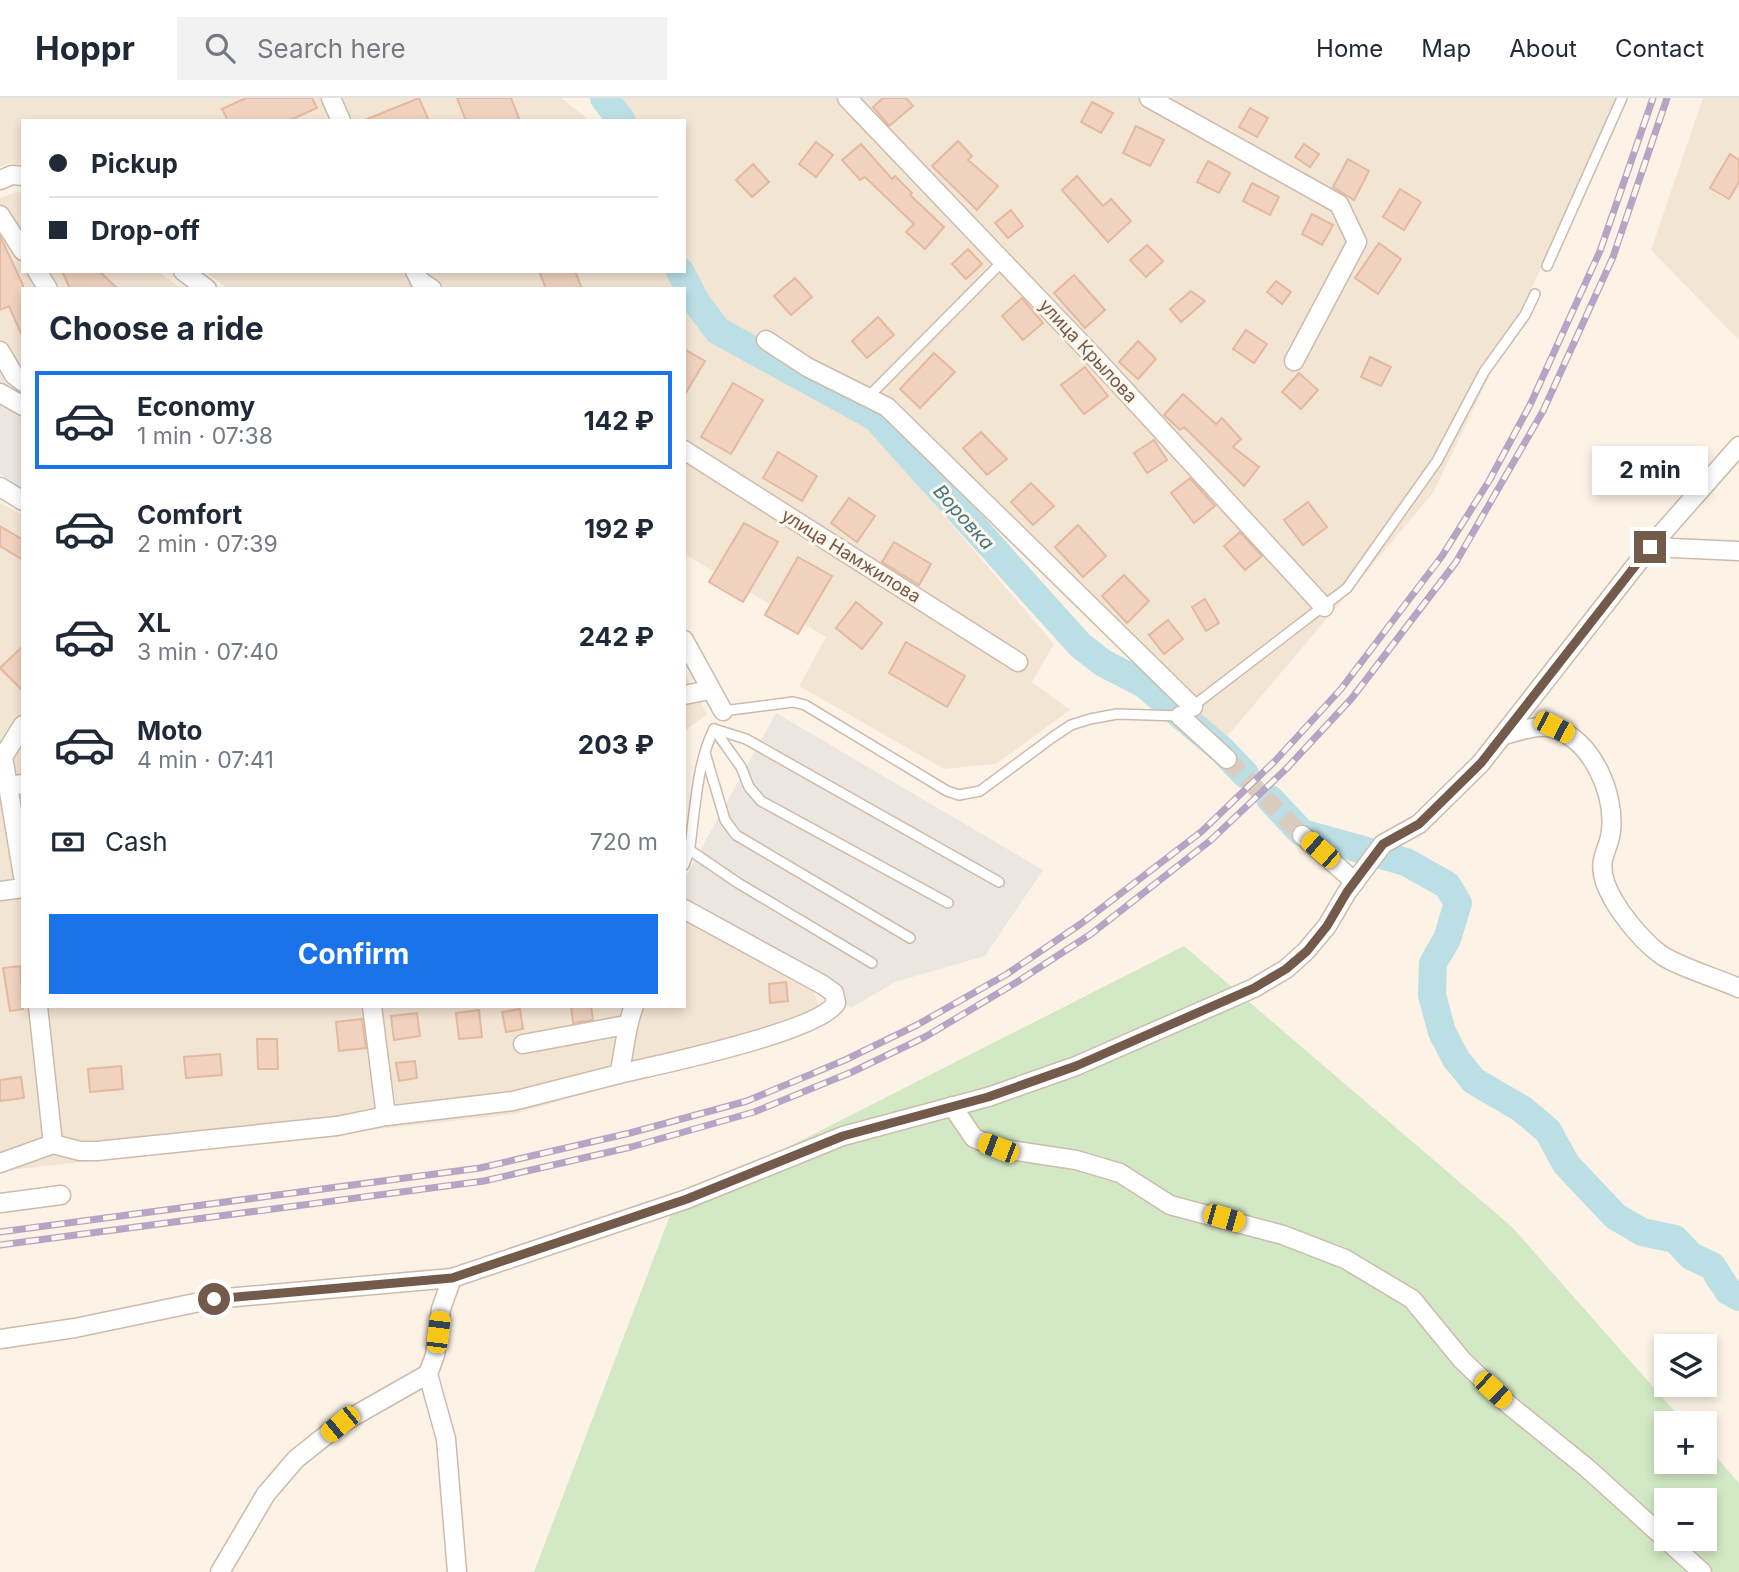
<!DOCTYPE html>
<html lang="en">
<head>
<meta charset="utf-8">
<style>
  body { margin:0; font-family:Inter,sans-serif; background:#f2f2f3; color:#1f2937; height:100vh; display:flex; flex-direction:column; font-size:26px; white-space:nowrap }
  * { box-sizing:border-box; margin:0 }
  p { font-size:23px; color:#747a83 }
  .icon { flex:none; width:38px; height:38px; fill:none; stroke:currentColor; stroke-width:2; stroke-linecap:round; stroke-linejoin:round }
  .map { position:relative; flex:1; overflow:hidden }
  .drawer { position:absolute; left:21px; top:189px; width:665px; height:721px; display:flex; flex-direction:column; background:#fff; border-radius:0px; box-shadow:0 4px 10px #0003 }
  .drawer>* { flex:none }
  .hud { position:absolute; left:21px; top:21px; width:665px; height:154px; border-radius:0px; box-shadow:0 4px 10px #0003; display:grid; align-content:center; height:154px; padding:0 28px; background:#fff }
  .buttons { position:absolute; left:1654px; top:1236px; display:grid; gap:14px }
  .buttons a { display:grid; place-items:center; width:63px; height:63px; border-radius:0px; background:#fff; box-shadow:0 4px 10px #0003; font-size:35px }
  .end { position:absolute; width:32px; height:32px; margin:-16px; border:9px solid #745a4b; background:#fff; box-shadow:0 0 0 4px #fff }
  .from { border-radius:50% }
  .bubble { position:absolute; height:49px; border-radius:0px; background:#fff; box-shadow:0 4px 10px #0003; font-size:23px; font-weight:700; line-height:49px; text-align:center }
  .car { position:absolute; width:21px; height:42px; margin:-21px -10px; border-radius:9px; box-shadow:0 0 5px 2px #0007; background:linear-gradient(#f5c518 24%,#345 0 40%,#f5c518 0 76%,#345 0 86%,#f5c518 0) }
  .hud b { display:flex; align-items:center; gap:24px; height:66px; font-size:26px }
  .hud b+b { border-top:2px solid #e0e1e3 }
  .hud i { width:18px; height:18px; background:#1f2937 }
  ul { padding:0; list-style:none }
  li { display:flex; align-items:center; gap:21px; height:98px; margin:0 14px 10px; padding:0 14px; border:4px solid transparent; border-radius:0px }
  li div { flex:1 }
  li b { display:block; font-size:26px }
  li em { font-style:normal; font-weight:700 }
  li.on { border-color:#1a73e8 }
  li>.icon { width:63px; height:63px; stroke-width:1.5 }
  h2 { padding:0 28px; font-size:32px; line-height:84px }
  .pay { display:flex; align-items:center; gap:18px; height:77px; padding:0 28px; font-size:26px }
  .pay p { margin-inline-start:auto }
  .primary-button { display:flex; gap:14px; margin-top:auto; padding:14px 28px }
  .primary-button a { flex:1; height:80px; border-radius:0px; background:#1a73e8; color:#fff; font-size:28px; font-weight:700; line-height:80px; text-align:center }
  header { display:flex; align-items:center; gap:42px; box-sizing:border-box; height:98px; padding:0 35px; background:#fff; border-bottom:2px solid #e0e1e3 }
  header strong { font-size:33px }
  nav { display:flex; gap:38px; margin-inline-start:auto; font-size:24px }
  .search { width:490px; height:63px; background:#f2f2f3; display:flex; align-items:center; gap:18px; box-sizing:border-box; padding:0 24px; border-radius:0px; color:#747a83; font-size:26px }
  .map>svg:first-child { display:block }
  .residential { fill:#f3e5d4 }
  .industrial { fill:#ece6e0 }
  .green { fill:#d3e9c5; fill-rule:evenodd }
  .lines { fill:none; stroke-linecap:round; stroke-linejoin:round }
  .river { stroke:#bbdfe5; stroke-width:28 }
  .building { fill:#f0d2be; stroke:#e3b99f; stroke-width:2 }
  .street-tunnel { stroke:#dacdbf; stroke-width:18; stroke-dasharray:18 9; stroke-linecap:butt }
  .lane-casing { stroke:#cdbbac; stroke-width:12 }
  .street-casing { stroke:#cdbbac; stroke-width:21 }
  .lane { stroke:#fff; stroke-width:9 }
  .street { stroke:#fff; stroke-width:18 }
  .rail-casing { stroke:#b6a4c5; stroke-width:7 }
  .rail { stroke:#fef7ec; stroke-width:4.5; stroke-dasharray:13; stroke-linecap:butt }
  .route { stroke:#745a4b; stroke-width:9 }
  .labels { text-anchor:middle; stroke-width:6; stroke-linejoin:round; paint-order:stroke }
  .street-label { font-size:18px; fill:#745a4b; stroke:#fef7ec }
  .water-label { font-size:19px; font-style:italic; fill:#437680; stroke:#fef7ec }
</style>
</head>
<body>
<header>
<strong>Hoppr</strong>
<div class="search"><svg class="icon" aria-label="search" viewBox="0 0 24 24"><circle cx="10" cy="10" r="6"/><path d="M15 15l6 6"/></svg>Search here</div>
<nav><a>Home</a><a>Map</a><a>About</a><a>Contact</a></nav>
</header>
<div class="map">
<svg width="1739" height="1474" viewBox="0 0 1739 1474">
  <rect width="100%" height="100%" fill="#fcf3e6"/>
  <g class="residential">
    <polygon points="0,0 562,0 590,23 23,23 23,67 9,65 0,69"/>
    <polygon points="592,0 1623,0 1433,395 1220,647 883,319 714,219 684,160 684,23 615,23 611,15"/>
    <polygon points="1703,0 1739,0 1739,242 1651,152"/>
    <polygon points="15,94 23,95 23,173 157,173 183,191 23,191 23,324 0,261 0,100"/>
    <polygon points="204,173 670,173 678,191 228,191"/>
    <polygon points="684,202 698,231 857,316 1054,546 1032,584 1070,612 996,666 944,671 799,588 826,539 684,456"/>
    <polygon points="0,405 23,417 23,908 684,908 684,820 814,894 825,924 515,1016 0,1073"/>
    <polygon points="684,574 707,616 684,634"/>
  </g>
  <g class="industrial">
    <polygon points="0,261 23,324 23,394 0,375"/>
    <polygon points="776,615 1043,772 985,858 895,884 851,910 684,810 684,782"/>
  </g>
  <path class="green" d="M1184,848L1512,1129L1685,1325H1666V1363H1704L1705,1346L1739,1385V1474H534L674,1107ZM1666,1402H1704V1440H1666Z"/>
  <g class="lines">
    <g class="river">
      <polyline points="604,0 622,23"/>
      <polyline points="680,173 696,204 718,233 875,319 1080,547 1103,565 1144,586 1222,652 1245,676"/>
      <polyline points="1270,701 1302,735 1406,764 1447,787 1458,805 1447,841 1433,865 1432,897 1442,934 1456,961 1474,983 1522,1011 1548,1033 1566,1066 1615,1118 1642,1134 1675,1141 1691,1158 1712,1168 1728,1193 1739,1199"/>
    </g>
  </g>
  <g class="building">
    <polygon points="246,0 312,0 317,10 288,23 228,23 222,11"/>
    <polygon points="419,0 429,23 365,23 365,22"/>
    <polygon points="457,0 511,0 520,23 466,23"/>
    <polygon points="883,0 906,0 913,8 889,28 873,9"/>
    <polygon points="1092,4 1113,15 1101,35 1081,24"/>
    <polygon points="1250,10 1268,20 1257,39 1239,29"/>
    <polygon points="1136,28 1164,42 1150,68 1123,55"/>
    <polygon points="958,43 972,58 968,62 998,88 977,112 932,68"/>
    <polygon points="816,44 833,57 816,79 799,66"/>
    <polygon points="861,46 892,81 895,78 912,95 910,97 944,129 925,151 906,134 914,126 865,79 860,82 842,62"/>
    <polygon points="1304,46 1319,56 1310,69 1295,59"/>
    <polygon points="1730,56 1739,62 1739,84 1729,101 1710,90"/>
    <polygon points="1348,61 1369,73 1354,102 1333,89"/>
    <polygon points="1208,63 1230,75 1219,95 1197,84"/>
    <polygon points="753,66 769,84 752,99 736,82"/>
    <polygon points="1077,78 1103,108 1111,101 1131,123 1108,144 1062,92"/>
    <polygon points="1252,85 1279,99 1270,117 1243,103"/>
    <polygon points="1400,91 1421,104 1404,132 1383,119"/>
    <polygon points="1011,112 1023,128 1008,140 995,125"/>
    <polygon points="1312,116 1333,127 1322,147 1302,136"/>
    <polygon points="0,138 23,187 23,240 9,208 0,212"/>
    <polygon points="1379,145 1401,161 1378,196 1355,180"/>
    <polygon points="1147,147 1163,163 1146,179 1130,162"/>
    <polygon points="968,151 982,166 966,181 952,166"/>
    <polygon points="62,173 99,173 118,191 70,191"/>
    <polygon points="539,173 575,173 582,191 546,191"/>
    <polygon points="1074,177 1105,212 1085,230 1054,195"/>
    <polygon points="795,180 812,199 791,217 774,198"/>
    <polygon points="1276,183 1291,194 1282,206 1267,194"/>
    <polygon points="1191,193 1205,203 1181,224 1170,211"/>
    <polygon points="1022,200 1043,225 1023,242 1002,218"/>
    <polygon points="878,219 894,237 867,260 852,243"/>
    <polygon points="1246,232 1267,246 1254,265 1233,251"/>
    <polygon points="1138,243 1156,261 1138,281 1119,264"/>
    <polygon points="684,251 705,263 684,298"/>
    <polygon points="934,255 955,274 920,310 900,291"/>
    <polygon points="1370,259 1391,269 1381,288 1361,279"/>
    <polygon points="1085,269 1108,298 1084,316 1061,287"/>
    <polygon points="1299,275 1318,292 1301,311 1282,294"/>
    <polygon points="733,285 763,302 731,356 701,339"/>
    <polygon points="1183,296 1216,326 1222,320 1241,341 1233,349 1259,369 1244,388 1184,329 1180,332 1164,317"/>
    <polygon points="981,334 1007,361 987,377 963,350"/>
    <polygon points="1154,342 1167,362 1147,375 1134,355"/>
    <polygon points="778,354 817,378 802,403 763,380"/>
    <polygon points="1190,380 1215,408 1194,425 1171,395"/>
    <polygon points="1031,385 1054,408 1033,427 1011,404"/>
    <polygon points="849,400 875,418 857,444 831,425"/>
    <polygon points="1308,404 1327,429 1303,447 1284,422"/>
    <polygon points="744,425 778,444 743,504 709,484"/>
    <polygon points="1078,427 1106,458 1083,479 1055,449"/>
    <polygon points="0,428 23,442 23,462 0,448"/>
    <polygon points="1240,434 1262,458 1245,472 1224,448"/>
    <polygon points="894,444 931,466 919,487 882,464"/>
    <polygon points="798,459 832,478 798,536 765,517"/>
    <polygon points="1124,477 1149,503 1127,525 1102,498"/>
    <polygon points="1205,501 1219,525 1206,533 1192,509"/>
    <polygon points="856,504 882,525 862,551 836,530"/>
    <polygon points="1168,522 1183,541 1164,556 1149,537"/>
    <polygon points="906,544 965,578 947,609 889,575"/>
    <polygon points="23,548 23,593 0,570"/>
    <polygon points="20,868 23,911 10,913 3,870"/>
    <polygon points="786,884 788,903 770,905 769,886"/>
    <polygon points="571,908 591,908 593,922 573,925"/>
    <polygon points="520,911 523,931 506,934 502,914"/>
    <polygon points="479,912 482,939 459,941 456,915"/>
    <polygon points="417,915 420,938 394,942 391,918"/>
    <polygon points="362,921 366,950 339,953 336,924"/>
    <polygon points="257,941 277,941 278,971 258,971"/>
    <polygon points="220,956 222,977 186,980 184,959"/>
    <polygon points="415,963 417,980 399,983 396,965"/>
    <polygon points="121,968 123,991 90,994 88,971"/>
    <polygon points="21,979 24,1000 0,1003 0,982"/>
  </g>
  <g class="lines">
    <polyline class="street-tunnel" points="1227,661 1302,737"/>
    <g class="lane-casing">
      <g id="lane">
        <polyline points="1547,168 1622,0"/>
        <polyline points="868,299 1003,163"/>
        <polyline points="723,613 793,604 805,607 947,693 959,697 980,693 1053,639 1071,627 1090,621 1117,616 1180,618 1347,490 1437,363 1484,274 1525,217 1535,196"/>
        <polyline points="714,631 746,641 999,784"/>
        <polyline points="714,631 741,669 749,689 761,703 948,805"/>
        <polyline points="705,655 725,722 736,737 910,840"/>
        <polyline points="691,753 738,785 872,865"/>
        <path d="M684,767C691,752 691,739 693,723C697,692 700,659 714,631"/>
      </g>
    </g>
    <g class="street-casing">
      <g id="street">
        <polyline points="331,0 341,23"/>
        <polyline points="847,0 1097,262 1324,509"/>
        <polyline points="1149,0 1339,106 1357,144 1294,263"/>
        <polyline points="0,82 12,77 23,78"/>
        <polyline points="0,117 23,153"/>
        <polyline points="37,173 48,191"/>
        <polyline points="183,173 207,191"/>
        <polyline points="415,173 420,183 432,191"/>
        <polyline points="766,242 807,269 887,309 1193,609"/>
        <polyline points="0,253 14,277 23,284"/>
        <polyline points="0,295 23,308"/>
        <polyline points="684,352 1018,564"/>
        <polyline points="0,389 23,403"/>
        <polyline points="1650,449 1739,453"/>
        <polyline points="684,542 723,613"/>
        <polyline points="684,597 710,592"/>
        <polyline points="1180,618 1227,661"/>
        <polyline points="23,627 3,659 8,688 23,686"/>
        <path d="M1504,637C1519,633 1541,625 1556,631C1593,644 1615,696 1611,733C1609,753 1597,760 1605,784C1613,808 1640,841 1660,856C1678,869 1717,880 1739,890"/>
        <polyline points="0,686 8,688 23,778"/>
        <polyline points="1302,737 1355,784"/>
        <polyline points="0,793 23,790"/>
        <polyline points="38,908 53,1046"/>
        <polyline points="372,908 386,1018"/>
        <polyline points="523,946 626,927"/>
        <path d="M619,976C657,967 819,934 836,905L834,895L823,887L684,811"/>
        <polyline points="952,1008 974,1040 998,1050 1076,1062 1120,1075 1170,1107 1283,1137 1345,1161 1412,1201 1462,1262 1509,1307 1587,1370 1702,1474"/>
        <path d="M0,1065L53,1046L80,1053H97L337,1028L386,1018L513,1003L619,976C625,953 625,930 634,908"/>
        <polyline points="0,1105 61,1097"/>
        <polyline points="452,1180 441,1211 435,1257 428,1276 446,1341 457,1474"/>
        <polyline points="0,1241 75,1230 214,1201 452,1180 687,1101 843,1038 988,999 1076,968 1254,890 1286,871 1306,853 1327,828 1347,794 1383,746 1419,726 1481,665 1650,449 1739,348"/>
        <polyline points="220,1474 266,1396 296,1361 340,1326 428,1276"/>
      </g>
    </g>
    <use href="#lane" class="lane"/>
    <use href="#street" class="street"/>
    <g class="rail-casing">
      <g id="rail">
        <polyline points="0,1134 480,1070 630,1035 747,1003 845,962 917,927 1007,876 1082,825 1201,734 1275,663 1341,591 1442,458 1489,383 1530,307 1600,153 1653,0"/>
        <polyline points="0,1147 484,1083 631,1049 754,1014 852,974 925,939 1017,884 1091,836 1211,742 1287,670 1352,600 1456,464 1543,313 1613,159 1667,0"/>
      </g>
    </g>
    <use href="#rail" class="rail"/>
  </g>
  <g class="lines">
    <polyline class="route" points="214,1201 452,1180 687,1101 843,1038 988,999 1076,968 1254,890 1286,871 1307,853 1327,828 1347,794 1383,746 1419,726 1481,665 1650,449"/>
  </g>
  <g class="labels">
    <g class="street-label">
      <text transform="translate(1088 253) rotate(47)" y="6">улица Крылова</text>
      <text transform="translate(851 458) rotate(32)" y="6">улица Намжилова</text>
    </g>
    <g class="water-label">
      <text transform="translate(964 419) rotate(48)" y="7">Воровка</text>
    </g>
  </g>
</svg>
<div class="buttons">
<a><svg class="icon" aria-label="layers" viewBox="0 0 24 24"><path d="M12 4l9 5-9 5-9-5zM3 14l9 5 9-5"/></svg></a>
<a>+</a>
<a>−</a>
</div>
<i class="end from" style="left:214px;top:1201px"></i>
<i class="end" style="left:1650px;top:449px"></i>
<div class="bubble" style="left:1592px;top:348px;width:116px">2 min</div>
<i class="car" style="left:1554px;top:629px;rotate:117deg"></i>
<i class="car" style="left:1320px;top:752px;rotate:311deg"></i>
<i class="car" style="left:998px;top:1050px;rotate:291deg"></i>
<i class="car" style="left:1224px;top:1120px;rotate:106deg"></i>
<i class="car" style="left:438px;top:1234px;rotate:7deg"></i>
<i class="car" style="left:1493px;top:1292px;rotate:133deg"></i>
<i class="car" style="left:340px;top:1326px;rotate:231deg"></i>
<div class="hud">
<b><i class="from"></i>Pickup</b>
<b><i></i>Drop-off</b>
</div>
<section class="drawer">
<h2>Choose a ride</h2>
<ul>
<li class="on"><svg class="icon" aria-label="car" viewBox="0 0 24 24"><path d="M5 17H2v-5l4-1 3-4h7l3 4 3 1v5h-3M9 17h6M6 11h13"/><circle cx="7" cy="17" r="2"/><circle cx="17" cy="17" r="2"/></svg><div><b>Economy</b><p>1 min · 07:38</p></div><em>142 ₽</em></li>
<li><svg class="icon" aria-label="car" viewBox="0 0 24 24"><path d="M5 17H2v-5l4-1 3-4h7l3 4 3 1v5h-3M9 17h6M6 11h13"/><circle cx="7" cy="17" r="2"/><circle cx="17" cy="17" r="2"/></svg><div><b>Comfort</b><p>2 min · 07:39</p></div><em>192 ₽</em></li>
<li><svg class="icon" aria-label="car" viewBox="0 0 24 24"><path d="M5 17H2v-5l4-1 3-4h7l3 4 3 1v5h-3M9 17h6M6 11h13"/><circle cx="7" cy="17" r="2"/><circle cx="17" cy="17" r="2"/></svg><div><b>XL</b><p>3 min · 07:40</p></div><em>242 ₽</em></li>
<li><svg class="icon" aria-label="car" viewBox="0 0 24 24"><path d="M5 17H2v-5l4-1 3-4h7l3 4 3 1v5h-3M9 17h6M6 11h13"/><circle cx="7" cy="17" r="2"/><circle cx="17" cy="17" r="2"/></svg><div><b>Moto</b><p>4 min · 07:41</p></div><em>203 ₽</em></li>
</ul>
<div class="pay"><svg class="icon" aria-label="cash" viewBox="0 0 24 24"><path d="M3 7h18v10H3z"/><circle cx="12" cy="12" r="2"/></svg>Cash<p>720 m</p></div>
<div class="primary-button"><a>Confirm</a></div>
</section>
</div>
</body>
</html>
